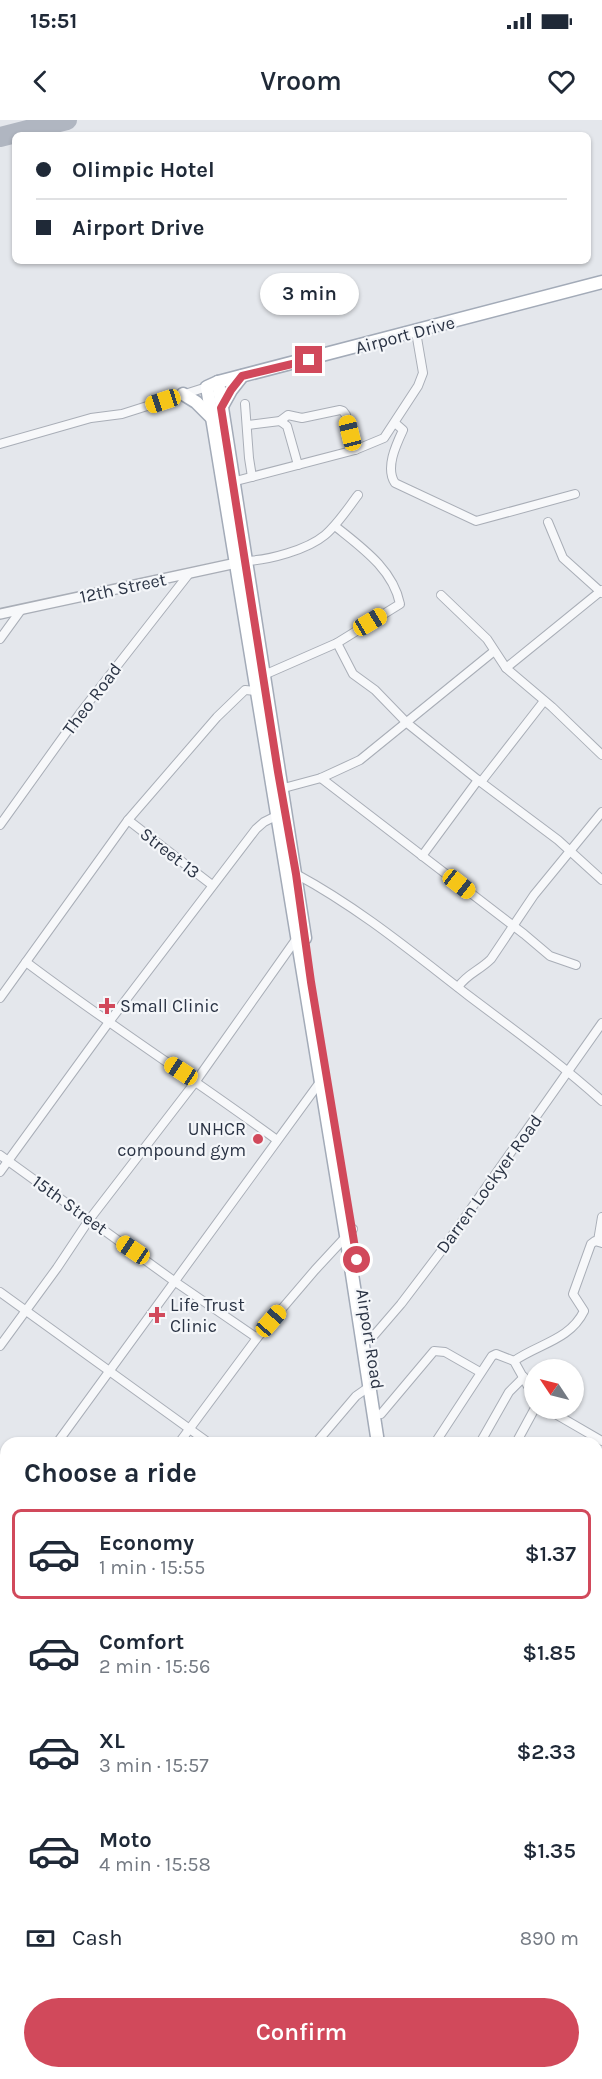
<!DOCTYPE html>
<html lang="en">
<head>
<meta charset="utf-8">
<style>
  body { margin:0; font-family:Karla,sans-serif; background:#f2f2f3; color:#1f2937; height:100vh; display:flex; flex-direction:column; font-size:22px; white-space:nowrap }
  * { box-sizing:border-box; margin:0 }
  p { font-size:20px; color:#747a83 }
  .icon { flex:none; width:33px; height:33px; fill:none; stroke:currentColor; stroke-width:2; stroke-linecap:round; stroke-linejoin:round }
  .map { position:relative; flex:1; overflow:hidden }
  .drawer { position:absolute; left:0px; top:1317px; width:603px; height:642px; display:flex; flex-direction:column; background:#fff; border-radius:18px 18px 0 0; box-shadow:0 2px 4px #0004 }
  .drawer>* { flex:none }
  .top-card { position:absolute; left:12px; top:12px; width:579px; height:132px; border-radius:9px; box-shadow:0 2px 4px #0004; display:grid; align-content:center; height:132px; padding:0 24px; background:#fff }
  .needle { width:39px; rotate:305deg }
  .controls { position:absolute; left:524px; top:1239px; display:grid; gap:12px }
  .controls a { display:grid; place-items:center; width:60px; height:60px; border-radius:50%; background:#fff; box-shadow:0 2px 4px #0004; font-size:30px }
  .end { position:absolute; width:27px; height:27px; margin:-14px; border:8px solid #d1495b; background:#fff; box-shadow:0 0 0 3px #fff }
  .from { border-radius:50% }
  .bubble { position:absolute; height:42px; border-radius:21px; background:#fff; box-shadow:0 2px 4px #0004; font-size:20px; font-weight:600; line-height:42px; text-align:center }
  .car { position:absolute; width:18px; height:36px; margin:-18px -9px; border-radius:8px; box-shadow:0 0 4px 2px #0007; background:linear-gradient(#f5c518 24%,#345 0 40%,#f5c518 0 76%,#345 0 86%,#f5c518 0) }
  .top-card b { display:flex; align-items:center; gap:21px; height:57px; font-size:22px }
  .top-card b+b { border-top:2px solid #e0e1e3 }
  .top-card i { width:15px; height:15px; background:#1f2937 }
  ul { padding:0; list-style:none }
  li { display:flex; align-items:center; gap:18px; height:90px; margin:0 12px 9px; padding:0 12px; border:3px solid transparent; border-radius:9px }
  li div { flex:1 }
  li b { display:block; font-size:22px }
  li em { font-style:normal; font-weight:600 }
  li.active { border-color:#d1495b }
  li>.icon { width:54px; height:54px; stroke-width:1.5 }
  h2 { padding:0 24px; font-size:27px; line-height:72px }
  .pay { display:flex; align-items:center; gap:15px; height:66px; padding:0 24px; font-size:22px }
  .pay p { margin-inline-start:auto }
  .button { display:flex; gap:12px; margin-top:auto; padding:12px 24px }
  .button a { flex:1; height:69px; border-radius:36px; background:#d1495b; color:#fff; font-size:24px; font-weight:600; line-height:69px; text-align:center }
  .status { display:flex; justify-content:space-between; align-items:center; height:42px; padding:0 30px; background:#fff; direction:ltr }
  .status svg { height:16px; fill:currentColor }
  header { display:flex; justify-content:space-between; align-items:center; height:78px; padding:0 24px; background:#fff; font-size:27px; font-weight:600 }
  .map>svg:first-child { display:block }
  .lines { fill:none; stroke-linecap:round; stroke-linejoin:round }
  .taxiway { stroke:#b0b6c1; stroke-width:20 }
  .minor-casing { stroke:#a9aeb7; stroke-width:10 }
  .tertiary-casing { stroke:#a9aeb7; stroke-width:12 }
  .secondary-casing { stroke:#a9aeb7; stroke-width:14 }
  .primary-casing { stroke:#a3abb8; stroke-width:15 }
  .minor { stroke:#f7f8fa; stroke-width:8 }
  .tertiary { stroke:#f7f8fa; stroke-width:9 }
  .secondary { stroke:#fff; stroke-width:10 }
  .primary { stroke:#fff; stroke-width:12 }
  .route { stroke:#d1495b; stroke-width:8 }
  .poi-dot { fill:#d1495b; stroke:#f4f6f9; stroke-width:2 }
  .labels { text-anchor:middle; stroke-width:4.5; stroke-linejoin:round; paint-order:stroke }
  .street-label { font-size:18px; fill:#2b3445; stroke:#f4f6f9 }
  .poi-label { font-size:18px; fill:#2b3445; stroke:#f4f6f9; text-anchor:start }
</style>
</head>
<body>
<div class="status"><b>15:51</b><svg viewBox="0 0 49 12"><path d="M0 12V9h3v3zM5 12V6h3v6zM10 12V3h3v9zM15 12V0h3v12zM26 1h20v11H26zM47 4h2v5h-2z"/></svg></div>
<header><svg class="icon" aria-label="back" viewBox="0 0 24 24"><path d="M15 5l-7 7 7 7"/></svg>Vroom<svg class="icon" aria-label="heart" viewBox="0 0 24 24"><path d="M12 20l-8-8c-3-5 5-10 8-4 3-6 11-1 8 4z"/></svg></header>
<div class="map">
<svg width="602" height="1959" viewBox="0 0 602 1959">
  <rect width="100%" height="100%" fill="#e4e7ec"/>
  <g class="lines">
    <polyline class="taxiway" points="0,17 67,0"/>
    <g class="minor-casing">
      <g id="minor">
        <polyline points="245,284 249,338 252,357"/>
        <polyline points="280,301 287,306 298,345"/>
        <path d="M395,303L403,310C396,325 385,348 395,363L476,401L575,374"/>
        <polyline points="248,305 280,301 288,295 302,298 340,290 343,291 346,295 355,330"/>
        <polyline points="0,324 91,298 122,294 207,267"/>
        <polyline points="232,362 355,330 384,318 418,266 423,253 416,212"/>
        <polyline points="548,402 563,438 602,473"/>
        <path d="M246,441C269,440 307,430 325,415C338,404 348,388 358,375"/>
        <polyline points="441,475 487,519 506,548 552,587 602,635"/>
        <polyline points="0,519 21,490"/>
        <polyline points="337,523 353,554 375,570 407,603 478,660 558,720 602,760"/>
        <polyline points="506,548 602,470"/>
        <path d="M264,555L337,523L400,484C393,449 361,427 335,406"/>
        <polyline points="321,658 524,814 550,836 576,845"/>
        <polyline points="481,662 544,581"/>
        <polyline points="280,669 321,658 360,640 493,532"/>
        <polyline points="128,700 212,765"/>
        <polyline points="0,705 81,592 188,455"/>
        <polyline points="422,736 478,660"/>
        <path d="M296,754C359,788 412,832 469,876C514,910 560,943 602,981"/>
        <path d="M26,842C108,904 194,959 277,1020"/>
        <path d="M458,867C468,853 479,851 491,839L534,775L602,692"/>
        <polyline points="0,878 128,700 217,597 245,570 257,571"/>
        <polyline points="0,1035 174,1161 257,1218"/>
        <polyline points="0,1052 109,902 256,709 264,702 276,696"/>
        <polyline points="598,1121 602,1097"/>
        <polyline points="0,1172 209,1323"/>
        <polyline points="370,1220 401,1184 442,1130 602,903"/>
        <polyline points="0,1226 57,1148 89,1100 196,961 297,818"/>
        <path d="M514,1241C538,1224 570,1220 584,1191L573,1174L591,1124L595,1121L602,1123"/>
        <polyline points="545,1288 602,1321"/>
        <polyline points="381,1294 434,1231 445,1232 480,1252"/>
        <polyline points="57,1323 320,962"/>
        <polyline points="179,1323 257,1218 315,1150 353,1109"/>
        <polyline points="316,1323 356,1276 376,1262"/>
        <polyline points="435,1323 492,1236 496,1234 514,1241 534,1277"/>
        <polyline points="480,1323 509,1272 524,1257"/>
        <polyline points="516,1323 535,1288"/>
        <polyline points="0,1346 6,1351"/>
        <polyline points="0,1400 6,1392"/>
        <polyline points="597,1423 602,1426"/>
        <polyline points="597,1491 602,1482"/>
        <polyline points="0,1576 6,1568"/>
        <polyline points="0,1595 6,1599"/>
        <polyline points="0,1767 6,1760"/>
        <polyline points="0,1849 6,1854"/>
        <polyline points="0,1957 6,1948"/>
        <polyline points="67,1959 71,1953"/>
        <polyline points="151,1959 153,1953"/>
        <polyline points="314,1959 317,1953"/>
      </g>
    </g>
    <g class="tertiary-casing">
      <polyline id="tertiary" points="0,494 241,442"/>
    </g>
    <g class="secondary-casing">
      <g id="secondary">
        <polyline points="597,1930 602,1920"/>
        <polyline points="597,1951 602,1940"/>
        <polyline points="501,1953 552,1955 580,1953"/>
      </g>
    </g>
    <g class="primary-casing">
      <g id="primary">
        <polyline points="218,262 305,818"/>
        <polyline points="183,274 196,282 212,298"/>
        <polyline points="221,288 231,270 242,256"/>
        <polyline points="378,1323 346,1115 207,267 218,262 602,162"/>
        <polyline points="457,1959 458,1953"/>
        <polyline points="466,1959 467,1953"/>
      </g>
    </g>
    <use href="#minor" class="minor"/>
    <use href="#tertiary" class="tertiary"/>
    <use href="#secondary" class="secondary"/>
    <use href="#primary" class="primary"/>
  </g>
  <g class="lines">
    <polyline class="route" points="309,240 242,256 231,270 221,288 278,652 296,754 311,862 357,1140"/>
  </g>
  <g class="poi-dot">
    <path d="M104 877h6v6h6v6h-6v6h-6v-6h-6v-6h6z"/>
    <circle cx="258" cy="1019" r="6"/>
    <path d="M154 1186h6v6h6v6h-6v6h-6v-6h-6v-6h6z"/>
  </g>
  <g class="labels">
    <g class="street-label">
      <text transform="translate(405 215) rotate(-15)" y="6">Airport Drive</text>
      <text transform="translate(123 468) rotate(-12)" y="6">12th Street</text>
      <text transform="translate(92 579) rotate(-53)" y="6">Theo Road</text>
      <text transform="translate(170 733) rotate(38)" y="6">Street 13</text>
      <text transform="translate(489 1064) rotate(-54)" y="6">Darren Lockyer Road</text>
      <text transform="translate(70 1085) rotate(36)" y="6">15th Street</text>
      <text transform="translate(370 1219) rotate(81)" y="6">Airport Road</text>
    </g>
    <g class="poi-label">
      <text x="120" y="892">Small Clinic</text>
      <text x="246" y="1015" text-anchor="end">UNHCR<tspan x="246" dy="21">compound gym</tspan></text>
      <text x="170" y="1191">Life Trust<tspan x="170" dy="21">Clinic</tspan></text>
    </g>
  </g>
</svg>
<div class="controls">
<a><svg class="needle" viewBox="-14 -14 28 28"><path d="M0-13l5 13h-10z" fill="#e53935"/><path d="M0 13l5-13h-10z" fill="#747a83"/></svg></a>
</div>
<i class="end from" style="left:357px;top:1140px"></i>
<i class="end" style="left:309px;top:240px"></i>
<div class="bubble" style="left:260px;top:153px;width:99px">3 min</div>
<i class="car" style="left:163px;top:281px;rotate:252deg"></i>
<i class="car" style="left:350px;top:313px;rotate:346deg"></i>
<i class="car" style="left:370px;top:502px;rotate:59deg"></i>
<i class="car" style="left:459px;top:764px;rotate:128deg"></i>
<i class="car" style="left:181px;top:951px;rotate:303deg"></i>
<i class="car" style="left:133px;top:1130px;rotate:304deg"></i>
<i class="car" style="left:271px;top:1201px;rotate:41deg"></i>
<div class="top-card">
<b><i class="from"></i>Olimpic Hotel</b>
<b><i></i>Airport Drive</b>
</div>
<section class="drawer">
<h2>Choose a ride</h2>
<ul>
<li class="active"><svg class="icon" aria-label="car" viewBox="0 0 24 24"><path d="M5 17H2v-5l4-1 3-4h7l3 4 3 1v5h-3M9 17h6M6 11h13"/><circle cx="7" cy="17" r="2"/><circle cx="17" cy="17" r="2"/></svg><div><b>Economy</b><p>1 min · 15:55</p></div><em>$1.37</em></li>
<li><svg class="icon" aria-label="car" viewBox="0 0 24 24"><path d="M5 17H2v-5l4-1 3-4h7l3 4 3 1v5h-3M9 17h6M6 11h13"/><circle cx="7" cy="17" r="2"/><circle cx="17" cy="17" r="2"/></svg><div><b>Comfort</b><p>2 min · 15:56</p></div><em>$1.85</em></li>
<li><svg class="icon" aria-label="car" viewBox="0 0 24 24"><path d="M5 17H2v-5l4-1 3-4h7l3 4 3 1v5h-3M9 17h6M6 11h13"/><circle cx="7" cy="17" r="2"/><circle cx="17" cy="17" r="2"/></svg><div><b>XL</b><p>3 min · 15:57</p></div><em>$2.33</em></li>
<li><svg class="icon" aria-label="car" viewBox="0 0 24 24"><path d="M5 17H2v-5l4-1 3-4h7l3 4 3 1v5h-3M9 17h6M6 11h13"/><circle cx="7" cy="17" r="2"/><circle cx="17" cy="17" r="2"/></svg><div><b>Moto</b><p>4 min · 15:58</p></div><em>$1.35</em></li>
</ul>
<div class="pay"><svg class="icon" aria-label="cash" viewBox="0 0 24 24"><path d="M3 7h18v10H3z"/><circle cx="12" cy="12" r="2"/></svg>Cash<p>890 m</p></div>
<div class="button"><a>Confirm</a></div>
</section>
</div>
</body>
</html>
